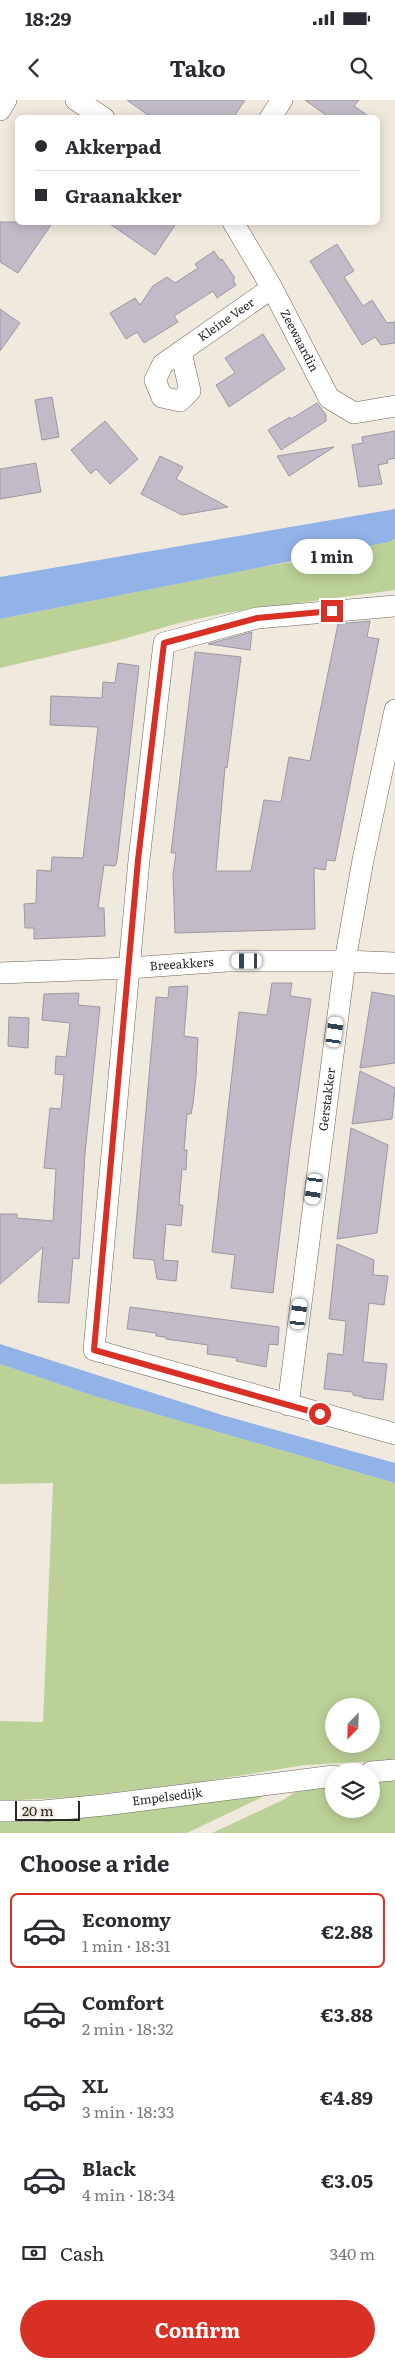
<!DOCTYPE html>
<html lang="en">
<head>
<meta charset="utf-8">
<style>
  body { margin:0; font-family:Literata,serif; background:#f7f7f7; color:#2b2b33; height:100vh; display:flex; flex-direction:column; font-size:19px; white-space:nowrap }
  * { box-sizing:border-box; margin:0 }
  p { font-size:16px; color:#7c7c81 }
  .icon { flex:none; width:28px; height:28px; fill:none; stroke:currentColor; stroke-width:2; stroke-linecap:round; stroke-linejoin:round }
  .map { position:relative; height:1733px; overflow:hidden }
  .sheet { display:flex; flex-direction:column; background:#fff; flex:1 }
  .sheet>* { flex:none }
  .guide { position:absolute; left:15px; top:15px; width:365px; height:110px; border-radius:8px; box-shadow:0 2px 12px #0003; display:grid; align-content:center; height:110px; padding:0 20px; background:#fff }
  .needle { width:32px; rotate:203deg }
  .buttons { position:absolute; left:325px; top:1598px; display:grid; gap:10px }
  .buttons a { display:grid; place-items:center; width:55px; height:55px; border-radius:50%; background:#fff; box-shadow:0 2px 12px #0003; font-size:25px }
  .scale { position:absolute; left:15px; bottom:12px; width:65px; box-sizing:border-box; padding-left:5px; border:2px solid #2b2824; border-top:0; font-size:14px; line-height:18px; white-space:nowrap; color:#2b2824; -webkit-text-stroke:4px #f0e9dd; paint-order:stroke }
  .end { position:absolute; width:22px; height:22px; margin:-11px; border:6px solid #d93025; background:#fff; box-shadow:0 0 0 2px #fff }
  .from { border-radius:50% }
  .bubble { position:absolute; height:35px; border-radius:18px; background:#fff; box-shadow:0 2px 12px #0003; font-size:16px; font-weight:700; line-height:35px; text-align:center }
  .car { position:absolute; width:15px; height:30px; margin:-15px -8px; border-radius:6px; box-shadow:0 0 4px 1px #0007; background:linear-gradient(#fff 24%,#345 0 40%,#fff 0 76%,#345 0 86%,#fff 0) }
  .guide b { display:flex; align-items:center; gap:18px; height:48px; font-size:19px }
  .guide b+b { border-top:1px solid #e1e1e2 }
  .guide i { width:12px; height:12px; background:#2b2b33 }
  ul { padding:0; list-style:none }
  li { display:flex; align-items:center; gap:15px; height:75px; margin:0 10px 8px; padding:0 10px; border:2px solid transparent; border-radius:8px }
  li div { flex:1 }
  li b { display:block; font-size:19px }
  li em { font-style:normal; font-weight:700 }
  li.current { border-color:#d93025 }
  li>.icon { width:45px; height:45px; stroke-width:1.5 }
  h2 { padding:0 20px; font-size:22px; line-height:60px }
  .pay { display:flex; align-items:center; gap:12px; height:55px; padding:0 20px; font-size:19px }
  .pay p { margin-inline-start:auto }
  .cta { display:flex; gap:10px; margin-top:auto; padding:10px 20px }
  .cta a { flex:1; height:58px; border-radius:30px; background:#d93025; color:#fff; font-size:20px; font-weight:700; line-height:58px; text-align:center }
  .status { display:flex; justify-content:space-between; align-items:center; height:35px; padding:0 25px; background:#fff; direction:ltr }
  .status svg { height:14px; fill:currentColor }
  header { display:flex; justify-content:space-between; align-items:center; height:65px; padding:0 20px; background:#fff; font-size:22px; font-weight:700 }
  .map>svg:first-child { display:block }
  .green { fill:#bcd197; fill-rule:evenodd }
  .water { fill:#92b3e7 }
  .building { fill:#c1bbc7; stroke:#9c97a3 }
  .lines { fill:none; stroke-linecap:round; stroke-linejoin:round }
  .street-casing { stroke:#6b655a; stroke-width:22 }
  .street { stroke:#fff; stroke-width:21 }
  .route { stroke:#d93025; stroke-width:6 }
  .labels { text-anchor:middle; stroke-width:4; stroke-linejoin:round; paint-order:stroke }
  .street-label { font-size:12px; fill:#2b2824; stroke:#f0e9dd }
</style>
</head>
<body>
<div class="status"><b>18:29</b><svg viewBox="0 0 49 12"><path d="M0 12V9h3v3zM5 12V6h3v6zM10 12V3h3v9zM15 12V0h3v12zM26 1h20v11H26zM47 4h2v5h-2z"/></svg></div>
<header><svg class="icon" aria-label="back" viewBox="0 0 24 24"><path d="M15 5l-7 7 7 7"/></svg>Tako<svg class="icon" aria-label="search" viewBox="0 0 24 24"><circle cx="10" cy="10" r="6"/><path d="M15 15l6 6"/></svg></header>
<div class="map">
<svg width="395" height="1733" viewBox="0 0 395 1733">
  <rect width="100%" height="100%" fill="#f0e9dd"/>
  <g class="green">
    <polygon points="395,439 395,490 225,513 179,523 116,541 0,568 0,519 246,470 314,458"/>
    <path d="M0,1264L97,1297L395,1383V1660L305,1665L200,1682L75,1697L0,1701V1621L43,1622L53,1383L0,1384ZM334,1606H371V1644H334Z"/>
    <polygon points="395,1675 395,1733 212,1733 283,1700 306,1685 334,1682 334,1709 371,1709 371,1677"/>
    <polygon points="275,1691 187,1733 0,1733 0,1718"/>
  </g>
  <g class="water">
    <polygon points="395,409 395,439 388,442 0,519 0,477"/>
    <polygon points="0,1244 222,1315 395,1363 395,1383 97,1297 0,1264"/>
  </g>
  <g class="building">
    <polygon points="127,0 245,0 233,18 152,18"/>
    <polygon points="305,0 359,0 354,6 371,18 330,18"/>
    <polygon points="0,122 53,122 18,173 0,162"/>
    <polygon points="107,122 177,122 155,155"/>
    <polygon points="337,144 354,171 344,177 363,206 372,200 387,223 395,222 395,243 381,245 375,237 362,245 310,161"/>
    <polygon points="214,151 220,160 222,159 235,178 233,180 236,185 217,198 213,191 174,216 178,222 144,243 137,232 126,239 110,213 135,198 140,205 153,186 167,177 175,183 198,168 195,164"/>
    <polygon points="0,209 20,223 0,251"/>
    <polygon points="263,234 285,269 229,307 216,285 235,273 225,258"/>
    <polygon points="52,297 59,337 42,340 35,300"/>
    <polygon points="317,303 326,315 326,321 281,350 268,330 290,317 291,319"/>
    <polygon points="105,321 138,359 110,384 96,369 91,374 71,350"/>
    <polygon points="395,331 395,358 387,360 388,363 378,365 382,384 359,387 352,345 363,343 362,337"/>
    <polygon points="334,347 289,376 277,356"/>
    <polygon points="160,356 183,367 176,379 228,407 182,415 141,394"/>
    <polygon points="36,363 41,392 0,399 0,369"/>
    <polygon points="370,521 367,537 379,539 335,761 327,760 325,770 314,768 315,829 175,833 173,774 176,753 171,753 195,552 241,557 227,668 225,667 216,771 251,771 264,700 281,702 289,657 310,661 338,524"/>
    <polygon points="252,532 250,550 208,544"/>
    <polygon points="118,563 139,566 117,761 115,766 104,765 98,808 104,808 105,836 34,839 34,828 25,828 24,804 36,803 37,770 51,771 52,757 83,758 98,627 50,625 51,596 102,598 103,582 115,583"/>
    <polygon points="272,883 292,883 290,896 311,899 290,1048 273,1193 231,1188 235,1155 212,1152 239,912 267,915"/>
    <polygon points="188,886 184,936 198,938 196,976 193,1004 191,1014 187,1014 184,1050 187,1050 186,1070 182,1069 179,1105 183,1105 181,1126 166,1124 163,1160 178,1161 176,1181 157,1179 154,1160 133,1158 156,897 168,898 169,887"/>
    <polygon points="372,892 395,896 395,963 360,968"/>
    <polygon points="79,893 78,905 100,907 85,1053 79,1159 73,1158 69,1203 38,1202 43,1147 0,1184 0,1114 17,1114 17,1118 53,1121 56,1069 44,1068 50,1008 61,1009 64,975 55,974 56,956 66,957 70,923 42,920 44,894"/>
    <polygon points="9,917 29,918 28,948 8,946"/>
    <polygon points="360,971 395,988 392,1019 352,1024"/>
    <polygon points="351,1028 388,1045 377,1133 337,1139"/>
    <polygon points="337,1144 374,1160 373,1175 388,1176 384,1205 369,1203 363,1262 387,1264 383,1300 363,1298 363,1297 353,1295 353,1292 324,1289 328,1253 343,1255 346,1221 329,1219"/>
    <polygon points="130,1207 279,1227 278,1245 269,1244 266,1267 236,1261 237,1258 207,1254 208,1245 166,1239 166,1237 156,1236 156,1233 127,1229"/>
  </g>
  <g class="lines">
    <g class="street-casing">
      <g id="street">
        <polyline points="76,0 104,18"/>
        <polyline points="0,10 6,0"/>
        <polyline points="270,18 282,0"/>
        <path id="s1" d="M233,122L272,188L329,298L354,313L395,306"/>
        <path id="s2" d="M181,252L190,291L180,301L162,297L155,280L163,264L272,188"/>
        <polyline points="395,506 257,518 164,543 139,760 94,1250 395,1334"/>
        <path id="s3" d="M0,873L129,868L227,861H345L395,863"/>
        <path id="s4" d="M288,1305L345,861L363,760L395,610"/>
        <polyline points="371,1672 395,1670"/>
        <path id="s5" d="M0,1711H43L104,1705L334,1676"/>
      </g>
    </g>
    <use href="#street" class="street"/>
  </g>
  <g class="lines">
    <polyline class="route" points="320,1314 94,1250 138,760 164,543 257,518 332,511"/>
  </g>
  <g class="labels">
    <g class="street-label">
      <text dy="4" stroke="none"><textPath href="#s2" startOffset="186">Kleine Veer</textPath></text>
      <text dy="4" stroke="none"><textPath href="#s1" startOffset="136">Zeewaardin</textPath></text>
      <text dy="4" stroke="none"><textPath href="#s3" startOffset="182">Breeakkers</textPath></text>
      <text dy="4" stroke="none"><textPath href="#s4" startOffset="308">Gerstakker</textPath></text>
      <text dy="4" stroke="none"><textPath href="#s5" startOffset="168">Empelsedijk</textPath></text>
    </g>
  </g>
</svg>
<div class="buttons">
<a><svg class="needle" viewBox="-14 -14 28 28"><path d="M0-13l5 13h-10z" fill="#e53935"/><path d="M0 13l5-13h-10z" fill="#7c7c81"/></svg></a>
<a><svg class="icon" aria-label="layers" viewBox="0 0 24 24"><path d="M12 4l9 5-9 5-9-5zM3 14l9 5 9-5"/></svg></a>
</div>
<div class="scale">20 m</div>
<i class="end from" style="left:320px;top:1314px"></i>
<i class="end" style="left:332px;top:511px"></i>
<div class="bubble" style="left:291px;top:439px;width:82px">1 min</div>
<i class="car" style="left:247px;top:861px;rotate:270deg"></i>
<i class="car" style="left:335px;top:932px;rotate:8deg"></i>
<i class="car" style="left:314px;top:1089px;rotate:188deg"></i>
<i class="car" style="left:299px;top:1214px;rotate:7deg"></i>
<div class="guide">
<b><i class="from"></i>Akkerpad</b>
<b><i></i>Graanakker</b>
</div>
</div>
<section class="sheet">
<h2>Choose a ride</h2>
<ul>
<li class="current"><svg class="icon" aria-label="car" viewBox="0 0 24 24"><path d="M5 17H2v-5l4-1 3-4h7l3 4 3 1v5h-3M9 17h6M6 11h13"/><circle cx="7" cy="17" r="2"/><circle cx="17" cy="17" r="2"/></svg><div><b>Economy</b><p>1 min · 18:31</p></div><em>€2.88</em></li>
<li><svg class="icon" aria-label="car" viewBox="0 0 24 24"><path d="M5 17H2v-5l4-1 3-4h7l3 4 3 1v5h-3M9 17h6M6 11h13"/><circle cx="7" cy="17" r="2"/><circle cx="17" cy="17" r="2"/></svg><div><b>Comfort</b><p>2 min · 18:32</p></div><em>€3.88</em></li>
<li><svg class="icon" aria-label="car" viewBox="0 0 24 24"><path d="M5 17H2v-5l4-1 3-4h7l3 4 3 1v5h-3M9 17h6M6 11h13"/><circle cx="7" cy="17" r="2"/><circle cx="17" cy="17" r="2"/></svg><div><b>XL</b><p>3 min · 18:33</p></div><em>€4.89</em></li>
<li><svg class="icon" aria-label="car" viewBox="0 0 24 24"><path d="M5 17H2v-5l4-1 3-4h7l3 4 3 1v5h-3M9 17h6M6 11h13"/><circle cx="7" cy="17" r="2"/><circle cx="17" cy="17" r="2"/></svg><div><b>Black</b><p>4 min · 18:34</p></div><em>€3.05</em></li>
</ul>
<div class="pay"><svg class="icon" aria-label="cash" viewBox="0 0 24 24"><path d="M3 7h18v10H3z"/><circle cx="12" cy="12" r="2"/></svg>Cash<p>340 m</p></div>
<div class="cta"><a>Confirm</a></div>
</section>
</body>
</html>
